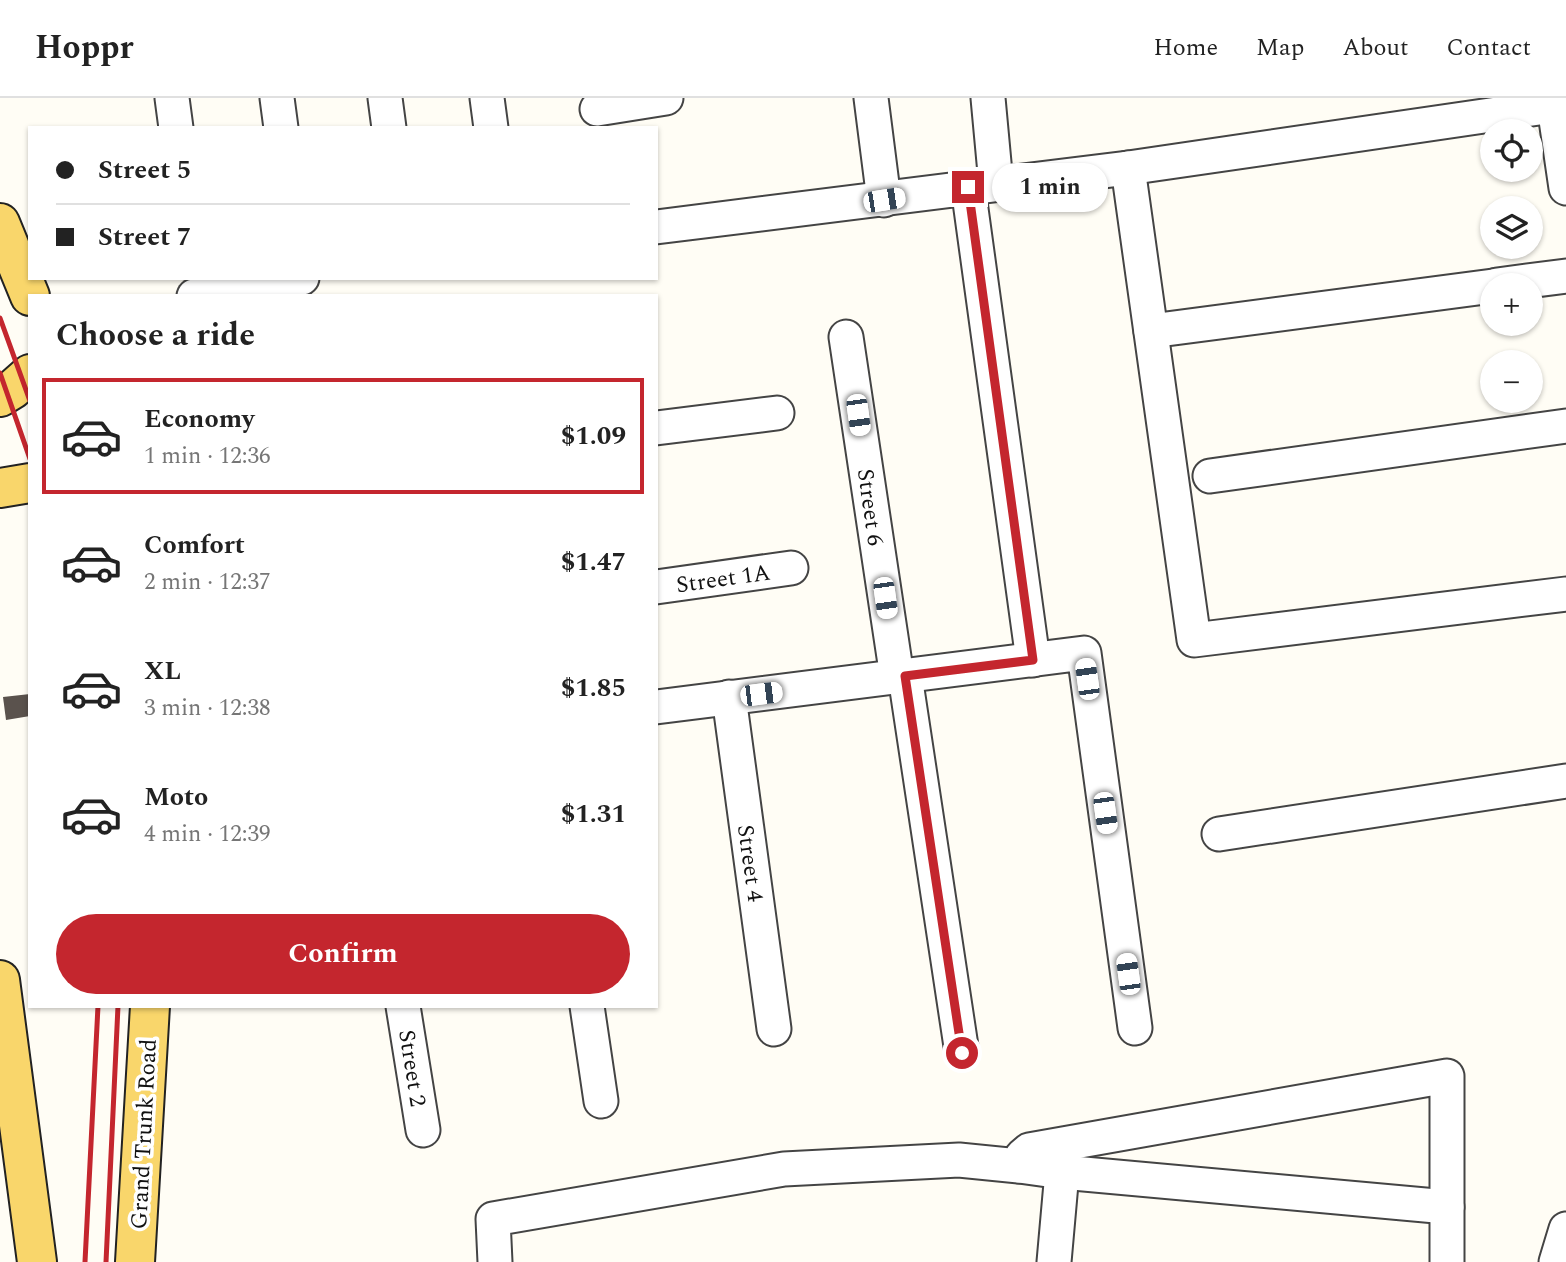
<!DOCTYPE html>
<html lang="en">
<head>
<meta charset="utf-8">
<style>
  body { margin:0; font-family:Spectral,serif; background:#f6f6f6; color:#222; height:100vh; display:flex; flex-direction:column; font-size:26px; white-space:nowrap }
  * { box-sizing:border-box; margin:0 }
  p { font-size:23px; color:#767676 }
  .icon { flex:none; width:38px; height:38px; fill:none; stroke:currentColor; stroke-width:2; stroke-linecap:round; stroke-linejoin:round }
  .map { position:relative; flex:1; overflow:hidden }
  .side { position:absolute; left:28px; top:196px; width:630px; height:714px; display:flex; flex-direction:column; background:#fff; border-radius:0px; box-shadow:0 2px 5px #0004 }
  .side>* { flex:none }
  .banner { position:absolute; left:28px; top:28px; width:630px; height:154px; border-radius:0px; box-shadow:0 2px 5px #0004; display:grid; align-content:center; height:154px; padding:0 28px; background:#fff }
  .fabs { position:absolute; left:1480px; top:21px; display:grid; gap:14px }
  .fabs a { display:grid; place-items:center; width:63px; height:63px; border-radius:50%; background:#fff; box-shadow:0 2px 5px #0004; font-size:35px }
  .end { position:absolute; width:32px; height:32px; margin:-16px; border:9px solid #c4262e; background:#fff; box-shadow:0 0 0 4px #fff }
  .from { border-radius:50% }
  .bubble { position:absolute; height:49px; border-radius:24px; background:#fff; box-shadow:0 2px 5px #0004; font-size:23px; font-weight:700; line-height:49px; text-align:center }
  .car { position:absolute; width:21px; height:42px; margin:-21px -10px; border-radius:9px; box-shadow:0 0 5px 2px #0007; background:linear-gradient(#fff 24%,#345 0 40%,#fff 0 76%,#345 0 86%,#fff 0) }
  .banner b { display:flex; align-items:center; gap:24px; height:66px; font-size:26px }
  .banner b+b { border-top:2px solid #e0e0e0 }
  .banner i { width:18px; height:18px; background:#222 }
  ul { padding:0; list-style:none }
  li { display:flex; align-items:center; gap:21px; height:116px; margin:0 14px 10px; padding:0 14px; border:4px solid transparent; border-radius:0px }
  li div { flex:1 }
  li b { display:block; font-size:26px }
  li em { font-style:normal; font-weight:700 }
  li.on { border-color:#c4262e }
  li>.icon { width:63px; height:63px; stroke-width:1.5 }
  h2 { padding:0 28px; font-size:32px; line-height:84px }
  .action { display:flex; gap:14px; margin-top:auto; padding:14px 28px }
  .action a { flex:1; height:80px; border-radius:42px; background:#c4262e; color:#fff; font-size:28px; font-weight:700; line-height:80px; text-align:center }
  header { display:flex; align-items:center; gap:42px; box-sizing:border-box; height:98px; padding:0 35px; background:#fff; border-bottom:2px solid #e0e0e0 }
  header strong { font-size:33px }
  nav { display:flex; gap:38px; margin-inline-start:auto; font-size:24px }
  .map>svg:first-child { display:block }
  .building { fill:#5a524d }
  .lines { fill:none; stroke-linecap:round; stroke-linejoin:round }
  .minor-casing { stroke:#444; stroke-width:37 }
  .major-casing { stroke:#222; stroke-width:42 }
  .minor { stroke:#fff; stroke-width:33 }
  .major { stroke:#f9d66b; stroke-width:38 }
  .rail { stroke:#c4262e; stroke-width:5 }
  .route { stroke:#c4262e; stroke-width:9 }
  .labels { text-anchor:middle; stroke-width:7; stroke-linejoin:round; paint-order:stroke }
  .street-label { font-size:23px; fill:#111; stroke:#fff }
</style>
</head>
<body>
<header>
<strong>Hoppr</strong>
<nav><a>Home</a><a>Map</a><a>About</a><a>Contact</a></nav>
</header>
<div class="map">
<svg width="1566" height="1164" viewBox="0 0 1566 1164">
  <rect width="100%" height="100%" fill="#fffdf5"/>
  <polygon class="building" points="30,596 30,618 6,622 3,599"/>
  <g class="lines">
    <g class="minor-casing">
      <g id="minor">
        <polyline points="172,0 176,30"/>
        <polyline points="277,0 281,30"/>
        <polyline points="385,0 389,30"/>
        <polyline points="487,0 491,30"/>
        <polyline points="871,0 884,102"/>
        <polyline points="988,0 996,86"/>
        <polyline points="1554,8 1566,90"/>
        <polyline points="597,11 666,0"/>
        <polyline points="1128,70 1194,542 1566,496"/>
        <polyline points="968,89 1033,562"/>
        <polyline points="656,129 1128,70 1566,6"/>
        <polyline points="1497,187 1566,178"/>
        <polyline points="194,198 302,180"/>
        <polyline points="1151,233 1493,188"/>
        <polyline points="846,239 897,579"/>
        <polyline points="656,330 777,315"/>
        <polyline points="1210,378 1566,328"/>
        <polyline points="656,489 791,470"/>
        <polyline points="905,578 962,955"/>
        <polyline points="729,599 774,931"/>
        <polyline points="656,609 1084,555 1135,930"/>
        <polyline points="1219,736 1566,683"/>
        <polyline points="403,908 423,1032"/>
        <polyline points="587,908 601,1003"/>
        <polyline points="1019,1068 1062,1074 1447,1109"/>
        <polyline points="495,1164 493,1121 784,1071 959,1062 1019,1068 1022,1058 1029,1052 1447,978 1447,1164"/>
        <polyline points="1054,1164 1062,1074"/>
        <polyline points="1556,1164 1566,1131"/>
      </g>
    </g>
    <g class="major-casing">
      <g id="major">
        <polyline points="0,125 30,198"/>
        <polyline points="0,299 13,291 30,276"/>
        <polyline points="0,390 30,385"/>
        <polyline points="0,882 37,1164"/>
        <polyline points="135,1164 150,908"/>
      </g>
    </g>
    <use href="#minor" class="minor"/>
    <use href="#major" class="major"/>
    <g class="rail">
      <polyline points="0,220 30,303"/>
      <polyline points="0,275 30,361"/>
      <polyline points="85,1164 98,908"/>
      <polyline points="106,1164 118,908"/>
    </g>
  </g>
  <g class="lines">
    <polyline class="route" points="962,955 905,578 1033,562 968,89"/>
  </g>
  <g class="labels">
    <g class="street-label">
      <text transform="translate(871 409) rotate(82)" y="8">Street 6</text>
      <text transform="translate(723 480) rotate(-8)" y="8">Street 1A</text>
      <text transform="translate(751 765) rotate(82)" y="8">Street 4</text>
      <text transform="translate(413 970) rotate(81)" y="8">Street 2</text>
      <text transform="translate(143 1036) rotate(-87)" y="8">Grand Trunk Road</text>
    </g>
  </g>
</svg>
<div class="fabs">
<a><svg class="icon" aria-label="locate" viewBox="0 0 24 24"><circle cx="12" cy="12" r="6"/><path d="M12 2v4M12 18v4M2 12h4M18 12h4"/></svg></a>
<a><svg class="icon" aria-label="layers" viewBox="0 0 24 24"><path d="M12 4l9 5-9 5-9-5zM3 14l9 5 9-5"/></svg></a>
<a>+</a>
<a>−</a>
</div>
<i class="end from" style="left:962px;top:955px"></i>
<i class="end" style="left:968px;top:89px"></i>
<div class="bubble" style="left:992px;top:65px;width:116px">1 min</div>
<i class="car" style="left:884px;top:102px;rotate:81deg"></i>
<i class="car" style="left:858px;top:317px;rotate:172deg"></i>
<i class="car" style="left:885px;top:500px;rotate:172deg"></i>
<i class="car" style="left:1087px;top:581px;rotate:352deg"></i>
<i class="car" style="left:761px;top:596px;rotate:83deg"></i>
<i class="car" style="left:1105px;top:715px;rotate:172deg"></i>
<i class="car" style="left:1128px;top:876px;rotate:352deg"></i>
<div class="banner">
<b><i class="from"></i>Street 5</b>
<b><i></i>Street 7</b>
</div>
<section class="side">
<h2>Choose a ride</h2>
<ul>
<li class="on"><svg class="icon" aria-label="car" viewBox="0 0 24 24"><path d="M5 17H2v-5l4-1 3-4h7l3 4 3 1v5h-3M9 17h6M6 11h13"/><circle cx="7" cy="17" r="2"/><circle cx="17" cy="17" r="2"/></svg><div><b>Economy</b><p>1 min · 12:36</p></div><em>$1.09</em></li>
<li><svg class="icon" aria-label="car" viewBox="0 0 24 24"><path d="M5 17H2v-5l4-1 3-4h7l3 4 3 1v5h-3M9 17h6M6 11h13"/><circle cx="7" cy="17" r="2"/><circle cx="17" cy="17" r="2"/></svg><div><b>Comfort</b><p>2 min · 12:37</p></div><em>$1.47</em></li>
<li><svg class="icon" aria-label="car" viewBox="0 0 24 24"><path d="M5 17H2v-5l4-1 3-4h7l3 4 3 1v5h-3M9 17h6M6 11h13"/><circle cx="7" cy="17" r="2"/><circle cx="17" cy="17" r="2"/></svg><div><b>XL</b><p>3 min · 12:38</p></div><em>$1.85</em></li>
<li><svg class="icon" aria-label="car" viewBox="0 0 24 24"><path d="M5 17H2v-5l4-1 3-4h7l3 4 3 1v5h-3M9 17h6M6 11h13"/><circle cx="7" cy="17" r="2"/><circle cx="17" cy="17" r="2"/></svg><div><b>Moto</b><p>4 min · 12:39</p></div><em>$1.31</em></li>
</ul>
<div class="action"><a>Confirm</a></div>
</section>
</div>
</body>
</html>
